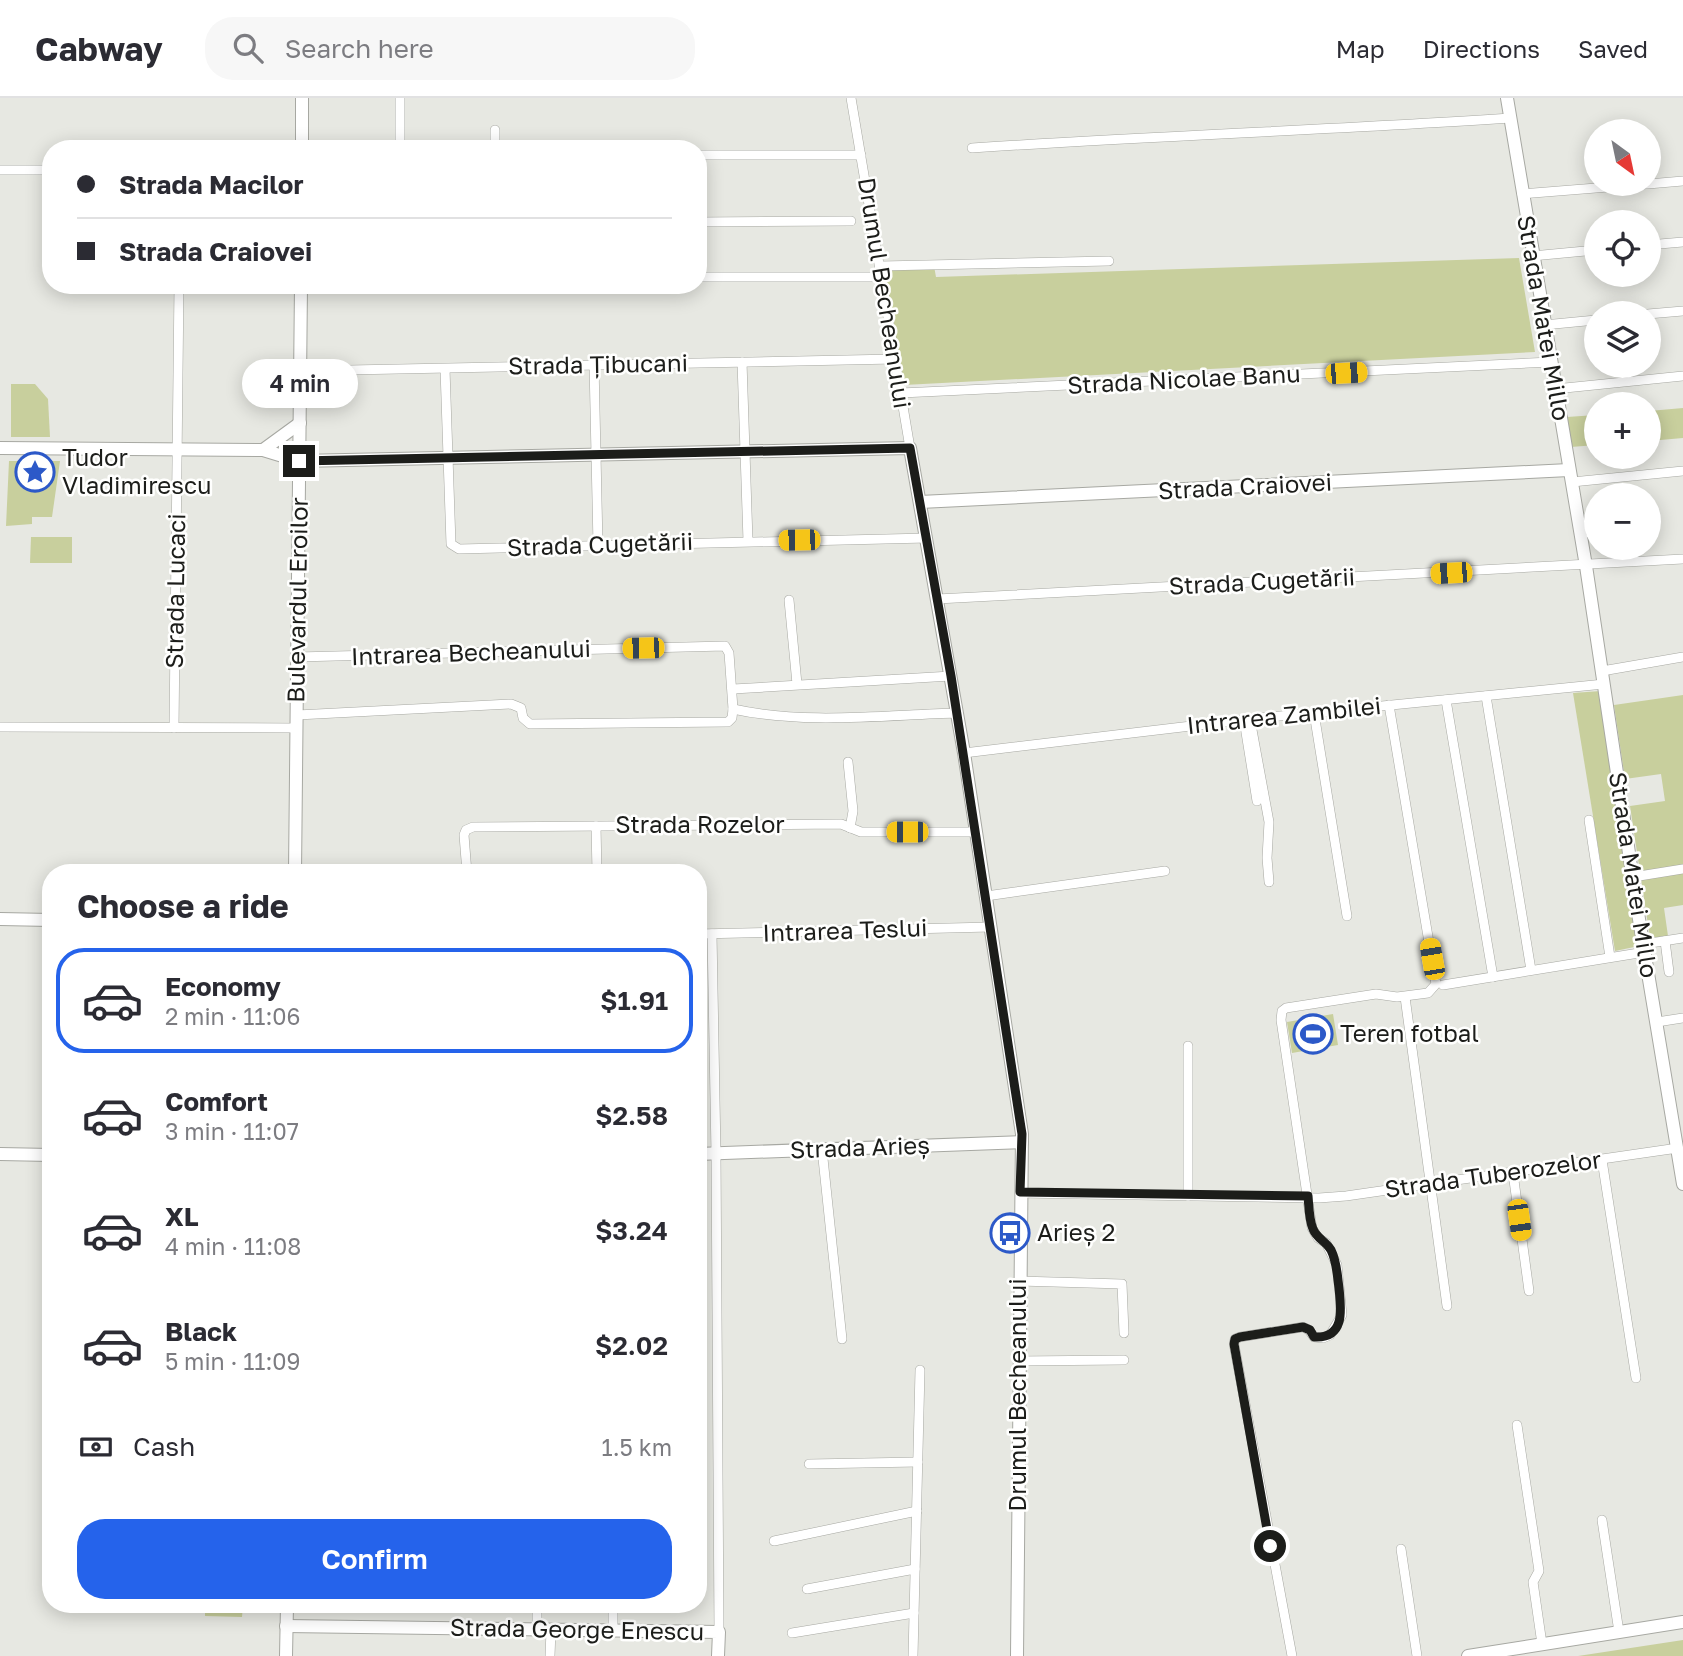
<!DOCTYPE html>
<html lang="en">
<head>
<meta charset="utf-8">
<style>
  body { margin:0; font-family:"Golos Text",sans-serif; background:#f7f7f7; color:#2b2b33; height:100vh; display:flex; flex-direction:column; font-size:26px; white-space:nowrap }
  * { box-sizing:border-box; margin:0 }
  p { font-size:23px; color:#7c7c81 }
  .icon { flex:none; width:38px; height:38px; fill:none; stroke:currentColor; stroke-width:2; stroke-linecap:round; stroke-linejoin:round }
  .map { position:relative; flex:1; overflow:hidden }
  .panel { position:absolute; left:42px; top:766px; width:665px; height:749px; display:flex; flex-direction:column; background:#fff; border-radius:28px; box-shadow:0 4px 18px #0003 }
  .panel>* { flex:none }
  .guide { position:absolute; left:42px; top:42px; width:665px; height:154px; border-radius:28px; box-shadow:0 4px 18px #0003; display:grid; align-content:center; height:154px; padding:0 35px; background:#fff }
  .needle { width:46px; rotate:147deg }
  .buttons { position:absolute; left:1584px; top:21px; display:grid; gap:14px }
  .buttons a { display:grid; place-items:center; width:77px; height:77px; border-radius:50%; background:#fff; box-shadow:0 4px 18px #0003; font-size:35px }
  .end { position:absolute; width:32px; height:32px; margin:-16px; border:9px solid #1c1d1a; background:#fff; box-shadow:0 0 0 4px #fff }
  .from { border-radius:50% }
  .bubble { position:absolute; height:49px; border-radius:24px; background:#fff; box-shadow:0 4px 18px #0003; font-size:23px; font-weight:600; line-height:49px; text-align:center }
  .car { position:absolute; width:21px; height:42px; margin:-21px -10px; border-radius:9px; box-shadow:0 0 5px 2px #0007; background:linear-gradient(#f5c518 24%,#345 0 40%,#f5c518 0 76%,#345 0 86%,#f5c518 0) }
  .guide b { display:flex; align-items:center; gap:24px; height:66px; font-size:26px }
  .guide b+b { border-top:2px solid #e1e1e2 }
  .guide i { width:18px; height:18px; background:#2b2b33 }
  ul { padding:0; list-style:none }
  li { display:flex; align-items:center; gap:21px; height:105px; margin:0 14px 10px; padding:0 21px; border:4px solid transparent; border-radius:28px }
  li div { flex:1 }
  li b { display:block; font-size:26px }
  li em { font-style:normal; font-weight:600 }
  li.on { border-color:#2563eb }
  li>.icon { width:63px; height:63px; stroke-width:1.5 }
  h2 { padding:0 35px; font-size:32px; line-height:84px }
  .pay { display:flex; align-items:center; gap:18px; height:77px; padding:0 35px; font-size:26px }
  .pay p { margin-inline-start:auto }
  .primary-button { display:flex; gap:14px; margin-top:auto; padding:14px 35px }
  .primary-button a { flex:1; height:80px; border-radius:28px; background:#2563eb; color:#fff; font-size:28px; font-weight:600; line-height:80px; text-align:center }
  header { display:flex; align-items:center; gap:42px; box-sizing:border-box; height:98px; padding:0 35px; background:#fff; border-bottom:2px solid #e1e1e2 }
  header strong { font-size:33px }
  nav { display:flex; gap:38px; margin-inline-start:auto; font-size:24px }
  .search { width:490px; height:63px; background:#f7f7f7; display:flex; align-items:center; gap:18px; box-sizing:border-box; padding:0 24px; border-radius:28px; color:#7c7c81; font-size:26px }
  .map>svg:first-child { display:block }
  .green { fill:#c8cf9d }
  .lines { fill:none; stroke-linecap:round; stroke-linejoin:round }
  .street-casing { stroke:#a7a8a2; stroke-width:10 }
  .secondary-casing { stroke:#a7a8a2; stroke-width:14 }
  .street { stroke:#fff; stroke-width:9 }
  .secondary { stroke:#fff; stroke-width:12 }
  .route { stroke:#1c1d1a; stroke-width:9 }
  .labels { text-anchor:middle; stroke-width:5; stroke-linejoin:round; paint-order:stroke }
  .street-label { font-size:24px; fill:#1c1d1a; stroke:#fffffe }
  .poi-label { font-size:24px; fill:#1c1d1a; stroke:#fffffe; text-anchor:start }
</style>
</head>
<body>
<header>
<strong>Cabway</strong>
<div class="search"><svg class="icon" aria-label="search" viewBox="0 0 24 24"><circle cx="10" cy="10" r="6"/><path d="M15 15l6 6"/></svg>Search here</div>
<nav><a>Map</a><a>Directions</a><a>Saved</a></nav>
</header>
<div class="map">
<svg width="1683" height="1558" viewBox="0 0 1683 1558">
  <rect width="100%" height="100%" fill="#e7e8e2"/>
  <g class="green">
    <polygon points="1519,160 1535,254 904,287 882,169 934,168 936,179"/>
    <polygon points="11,286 35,286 48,301 50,339 11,339"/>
    <polygon points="1683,310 1683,340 1649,343 1649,313"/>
    <polygon points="1596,317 1596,347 1571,349 1567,319"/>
    <polygon points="9,363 60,363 52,419 32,419 32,426 6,428"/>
    <polygon points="31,439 72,439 72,465 30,465"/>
    <polygon points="1601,593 1639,848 1615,853 1573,595"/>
    <polygon points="1683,597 1683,807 1664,810 1668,838 1650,840 1630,708 1665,703 1661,676 1625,681 1614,607"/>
    <polygon points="1333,916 1338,947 1292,955 1287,924"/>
    <polygon points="205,1507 243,1507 242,1519 205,1518"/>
    <polygon points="1683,1542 1683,1558 1578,1558"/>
  </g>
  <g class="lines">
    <g class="street-casing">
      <g id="street">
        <polyline points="400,0 400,51"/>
        <polyline points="851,0 910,350"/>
        <path d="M972,50C1151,38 1331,32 1510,20"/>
        <polyline points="495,51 495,32"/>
        <polyline points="698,57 861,57"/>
        <polyline points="0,72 51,72"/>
        <polyline points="1648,86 1683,83"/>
        <polyline points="1522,96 1646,86"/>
        <polyline points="698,124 851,123"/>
        <polyline points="1648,147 1683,144"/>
        <polyline points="1532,158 1596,152"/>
        <polyline points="881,168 1109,163"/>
        <polyline points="698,179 883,179"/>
        <polyline points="1648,216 1683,213"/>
        <polyline points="1544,227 1596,222"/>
        <polyline points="742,264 748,443"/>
        <polyline points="594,266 598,447"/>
        <polyline points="445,271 451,446 459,451 927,440"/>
        <polyline points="300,273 895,261"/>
        <polyline points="1555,291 1683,278"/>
        <polyline points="901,295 1551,264"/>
        <polyline points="1572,384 1683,373"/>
        <polyline points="937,501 1683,461"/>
        <polyline points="789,502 797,586"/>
        <polyline points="1602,573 1683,559"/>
        <polyline points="733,591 951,578"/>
        <polyline points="1486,598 1531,872"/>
        <polyline points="1446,602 1493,879"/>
        <path d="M733,611C805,627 884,617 957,615"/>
        <polyline points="1314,615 1347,818"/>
        <polyline points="297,617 511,606 521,610 523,620 530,626 728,624 732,620 733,611 729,555 725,548 297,559"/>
        <polyline points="1250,621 1269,724 1267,760 1269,784"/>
        <polyline points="1244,622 1257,703"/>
        <polyline points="0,629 297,630"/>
        <polyline points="174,630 179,187"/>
        <polyline points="964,655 1250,621 1604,586"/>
        <polyline points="848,664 853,713 850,730"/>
        <polyline points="1589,722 1610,859"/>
        <polyline points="596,728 597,775"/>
        <polyline points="467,775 464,737 466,732 473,729 841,726 861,734 976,734"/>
        <polyline points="1633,779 1683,771"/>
        <polyline points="986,798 1165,773"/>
        <polyline points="698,836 991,829"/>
        <polyline points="712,836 716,1056 719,1534"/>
        <polyline points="1665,843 1669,874"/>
        <polyline points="1644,846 1683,840"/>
        <polyline points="1443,887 1645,854"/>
        <polyline points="1405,899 1447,1208"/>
        <polyline points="1657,924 1683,920"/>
        <polyline points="1188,948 1188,1098"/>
        <polyline points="822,1051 842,1241"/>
        <polyline points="1602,1062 1636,1280"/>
        <polyline points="1513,1075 1529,1193"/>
        <polyline points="1020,1095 1319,1100 1346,1098 1678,1050"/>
        <polyline points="1019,1183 1122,1186 1124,1235"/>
        <polyline points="1018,1263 1124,1262"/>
        <polyline points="1517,1327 1539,1473 1533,1484 1542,1546"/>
        <polyline points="809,1366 918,1364"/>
        <polyline points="1602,1422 1619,1534"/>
        <polyline points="774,1443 917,1413"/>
        <polyline points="1401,1451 1417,1558"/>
        <polyline points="807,1491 915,1471"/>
        <polyline points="537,1532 537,1507"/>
        <polyline points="613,1533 613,1507"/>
        <polyline points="792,1535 914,1515"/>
        <polyline points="550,1558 551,1532"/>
        <polyline points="913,1558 920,1272"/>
        <polyline points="1292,1558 1234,1246 1235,1241 1240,1239 1303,1229 1309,1232 1314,1239 1323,1240 1330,1237 1342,1217 1337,1167 1326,1145 1318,1140 1312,1130 1281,922 1282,913 1286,910 1376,896 1397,899 1428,895 1436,886 1389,607"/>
      </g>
    </g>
    <g class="secondary-casing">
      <g id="secondary">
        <polyline points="1507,0 1586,468 1638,815 1683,1086"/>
        <polyline points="302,51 302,0"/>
        <polyline points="0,350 263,352 299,363 910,350 964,655 1022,1036 1017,1558"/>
        <polyline points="263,352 300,325"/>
        <polyline points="920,404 1569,372"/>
        <polyline points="295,775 301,187"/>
        <polyline points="0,821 51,822"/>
        <polyline points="0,1056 51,1057"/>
        <polyline points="698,1056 1022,1044"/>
        <polyline points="286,1528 719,1534 718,1558"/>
        <polyline points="286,1558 287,1507"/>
        <polyline points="1468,1558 1683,1524"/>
      </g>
    </g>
    <use href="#street" class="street"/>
    <use href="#secondary" class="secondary"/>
  </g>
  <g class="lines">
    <path class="route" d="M299,363L910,350L951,578L1022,1036L1020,1094L1308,1098C1309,1109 1309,1122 1313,1131C1317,1141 1326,1143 1331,1152C1337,1164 1337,1176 1339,1190C1341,1210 1346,1241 1314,1239L1310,1232L1303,1229L1240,1239L1235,1241L1234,1246L1270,1448"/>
  </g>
  <defs>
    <g id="sight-ring" transform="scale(2.0125)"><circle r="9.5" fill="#fffffe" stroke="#2c59c8" stroke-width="1.5"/><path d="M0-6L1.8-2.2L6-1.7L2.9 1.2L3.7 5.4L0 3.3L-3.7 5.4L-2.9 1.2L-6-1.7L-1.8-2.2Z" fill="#2c59c8"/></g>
    <g id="stadium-ring" transform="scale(2.0125)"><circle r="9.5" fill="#fffffe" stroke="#2c59c8" stroke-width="1.5"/><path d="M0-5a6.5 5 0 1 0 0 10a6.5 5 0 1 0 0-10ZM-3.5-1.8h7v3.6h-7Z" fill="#2c59c8"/></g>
    <g id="bus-ring" transform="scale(2.0125)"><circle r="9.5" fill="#fffffe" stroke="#2c59c8" stroke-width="1.5"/><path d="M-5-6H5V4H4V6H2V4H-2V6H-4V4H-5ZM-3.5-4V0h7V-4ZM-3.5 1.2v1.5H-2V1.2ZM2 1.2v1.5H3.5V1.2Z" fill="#2c59c8"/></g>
  </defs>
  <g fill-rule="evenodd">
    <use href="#sight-ring" x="35" y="374"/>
    <use href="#stadium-ring" x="1313" y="936"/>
    <use href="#bus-ring" x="1010" y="1135"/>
  </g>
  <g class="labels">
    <g class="street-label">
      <text transform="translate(884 195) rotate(81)" y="8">Drumul Becheanului</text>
      <text transform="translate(1543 220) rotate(80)" y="8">Strada Matei Millo</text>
      <text transform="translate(598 267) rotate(-1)" y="8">Strada Țibucani</text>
      <text transform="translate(1184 282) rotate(-3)" y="8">Strada Nicolae Banu</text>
      <text transform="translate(1245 389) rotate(-3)" y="8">Strada Craiovei</text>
      <text transform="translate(600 447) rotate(-2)" y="8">Strada Cugetării</text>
      <text transform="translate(1262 484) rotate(-3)" y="8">Strada Cugetării</text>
      <text transform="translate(176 493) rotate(-89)" y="8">Strada Lucaci</text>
      <text transform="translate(298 502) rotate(-89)" y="8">Bulevardul Eroilor</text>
      <text transform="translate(471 555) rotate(-2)" y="8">Intrarea Becheanului</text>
      <text transform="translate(1284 618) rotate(-6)" y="8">Intrarea Zambilei</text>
      <text x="700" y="735">Strada Rozelor</text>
      <text transform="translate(1633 777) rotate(81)" y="8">Strada Matei Millo</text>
      <text transform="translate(845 833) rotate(-2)" y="8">Intrarea Teslui</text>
      <text transform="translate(860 1050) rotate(-2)" y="8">Strada Arieș</text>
      <text transform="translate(1493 1077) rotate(-8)" y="8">Strada Tuberozelor</text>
      <text transform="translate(1018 1297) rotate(-90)" y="8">Drumul Becheanului</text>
      <text transform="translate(577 1532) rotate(1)" y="8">Strada George Enescu</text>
    </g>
    <g class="poi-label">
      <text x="62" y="368">Tudor<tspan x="62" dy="28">Vladimirescu</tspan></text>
      <text x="1340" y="944">Teren fotbal</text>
      <text x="1037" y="1143">Arieș 2</text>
    </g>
  </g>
</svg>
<div class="buttons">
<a><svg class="needle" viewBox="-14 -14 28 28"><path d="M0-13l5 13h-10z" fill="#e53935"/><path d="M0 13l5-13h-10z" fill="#7c7c81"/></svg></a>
<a><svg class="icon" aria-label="locate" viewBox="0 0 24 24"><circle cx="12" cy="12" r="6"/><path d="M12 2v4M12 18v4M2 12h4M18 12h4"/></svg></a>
<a><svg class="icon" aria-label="layers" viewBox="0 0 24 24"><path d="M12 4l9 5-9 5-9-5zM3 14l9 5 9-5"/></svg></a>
<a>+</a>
<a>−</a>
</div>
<i class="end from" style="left:1270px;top:1448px"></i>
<i class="end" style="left:299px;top:363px"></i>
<div class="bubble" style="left:242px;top:261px;width:116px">4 min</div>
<i class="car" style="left:1346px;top:275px;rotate:87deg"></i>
<i class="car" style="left:799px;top:442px;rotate:269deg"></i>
<i class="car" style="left:1451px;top:475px;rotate:267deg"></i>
<i class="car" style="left:643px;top:550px;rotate:269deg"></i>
<i class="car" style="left:907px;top:734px;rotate:270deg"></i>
<i class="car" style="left:1432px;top:861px;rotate:350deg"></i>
<i class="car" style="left:1519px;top:1122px;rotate:172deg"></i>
<div class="guide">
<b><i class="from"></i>Strada Macilor</b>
<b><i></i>Strada Craiovei</b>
</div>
<section class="panel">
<h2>Choose a ride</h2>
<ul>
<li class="on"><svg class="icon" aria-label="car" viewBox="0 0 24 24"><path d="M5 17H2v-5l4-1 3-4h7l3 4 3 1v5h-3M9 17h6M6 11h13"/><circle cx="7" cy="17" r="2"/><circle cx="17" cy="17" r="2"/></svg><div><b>Economy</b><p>2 min · 11:06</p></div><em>$1.91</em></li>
<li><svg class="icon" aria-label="car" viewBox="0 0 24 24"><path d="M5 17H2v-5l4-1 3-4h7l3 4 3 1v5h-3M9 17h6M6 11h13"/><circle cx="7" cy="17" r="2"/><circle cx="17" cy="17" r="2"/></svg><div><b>Comfort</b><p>3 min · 11:07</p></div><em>$2.58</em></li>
<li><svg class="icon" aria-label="car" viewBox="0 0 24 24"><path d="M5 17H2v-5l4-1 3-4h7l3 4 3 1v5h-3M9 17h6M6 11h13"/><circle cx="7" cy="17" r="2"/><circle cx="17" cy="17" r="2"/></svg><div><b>XL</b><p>4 min · 11:08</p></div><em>$3.24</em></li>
<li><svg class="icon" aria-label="car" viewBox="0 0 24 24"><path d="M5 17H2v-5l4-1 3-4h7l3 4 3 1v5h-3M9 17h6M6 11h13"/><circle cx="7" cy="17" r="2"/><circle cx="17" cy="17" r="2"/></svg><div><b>Black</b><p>5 min · 11:09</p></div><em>$2.02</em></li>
</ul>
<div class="pay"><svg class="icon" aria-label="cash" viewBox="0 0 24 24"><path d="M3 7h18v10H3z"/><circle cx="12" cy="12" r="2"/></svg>Cash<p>1.5 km</p></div>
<div class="primary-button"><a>Confirm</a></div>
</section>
</div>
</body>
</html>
